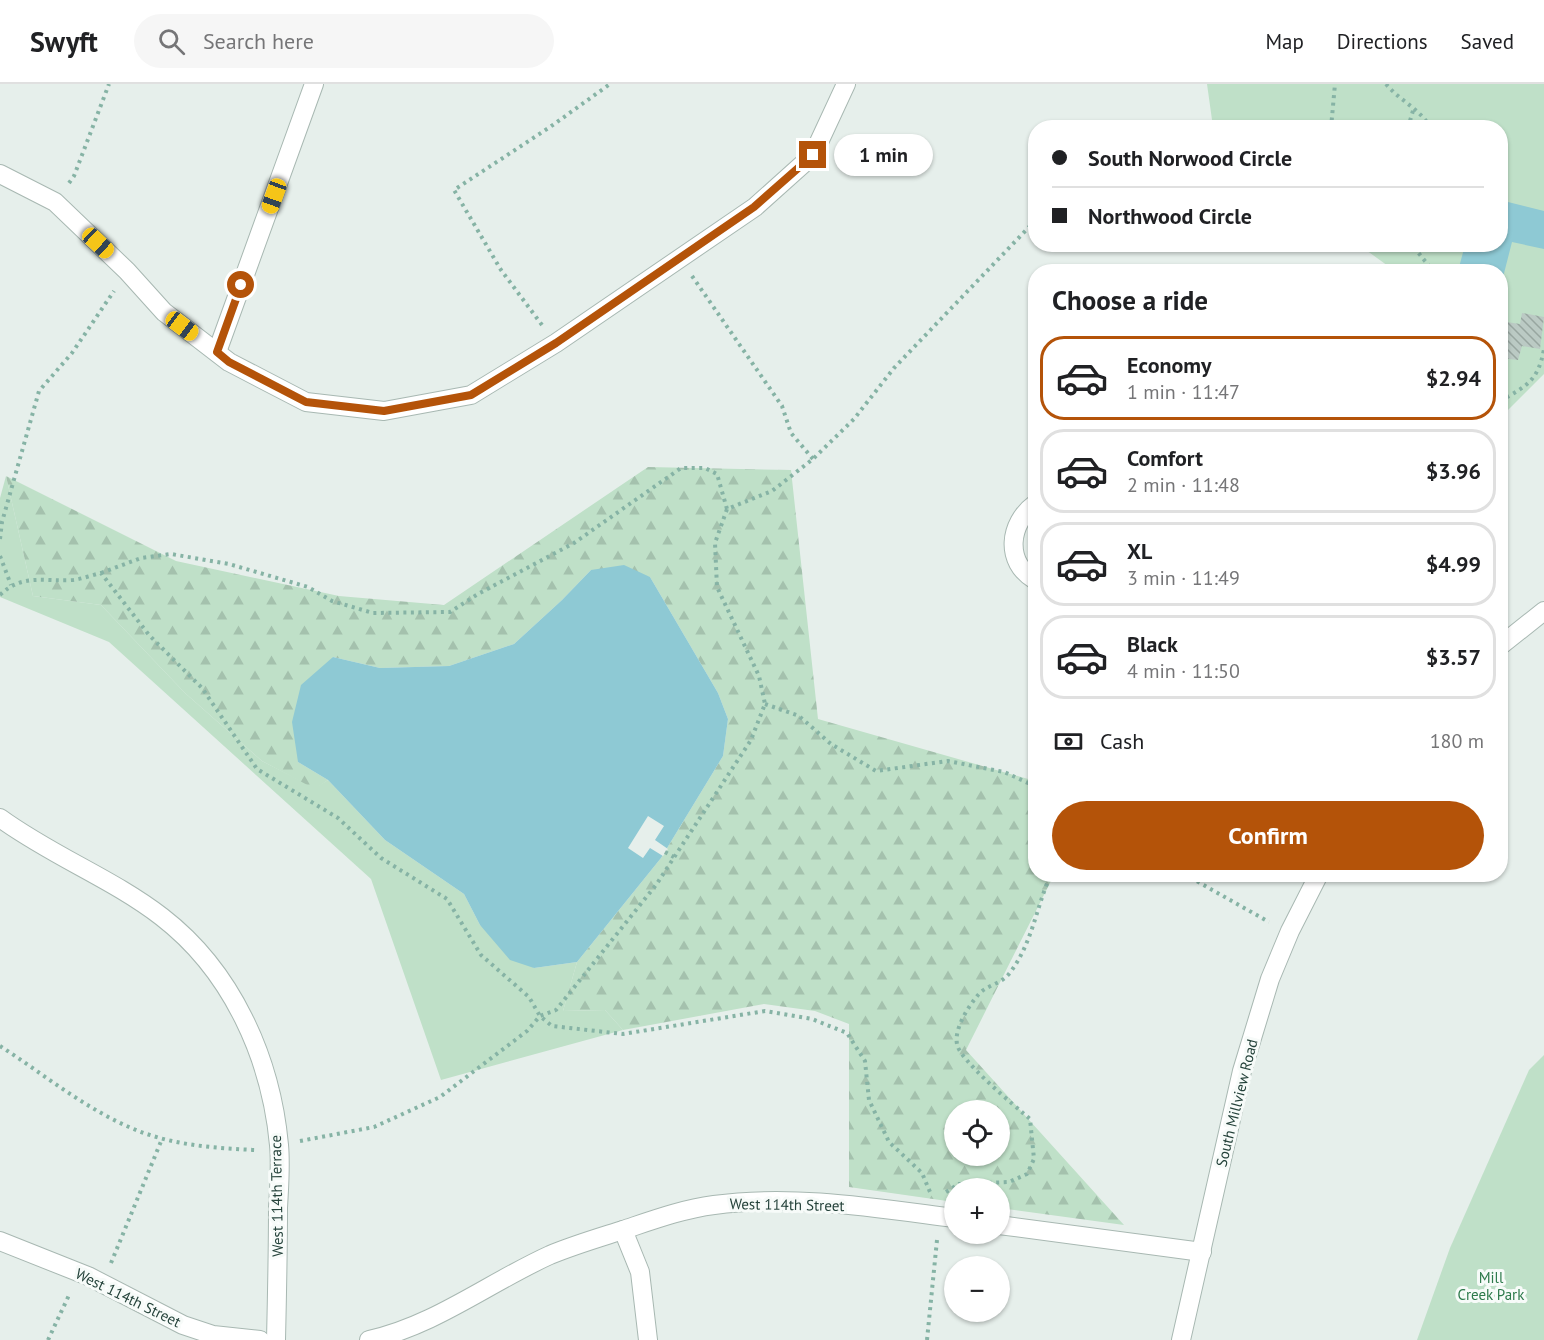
<!DOCTYPE html>
<html lang="en">
<head>
<meta charset="utf-8">
<style>
  body { margin:0; font-family:"PT Sans",sans-serif; background:#f6f6f6; color:#202124; height:100vh; display:flex; flex-direction:column; font-size:22px; white-space:nowrap }
  * { box-sizing:border-box; margin:0 }
  p { font-size:20px; color:#757577 }
  .icon { flex:none; width:33px; height:33px; fill:none; stroke:currentColor; stroke-width:2; stroke-linecap:round; stroke-linejoin:round }
  .map { position:relative; flex:1; overflow:hidden }
  .panel { position:absolute; left:1028px; top:180px; width:480px; height:618px; display:flex; flex-direction:column; background:#fff; border-radius:24px; box-shadow:0 2px 4px #0004 }
  .panel>* { flex:none }
  .guide { position:absolute; left:1028px; top:36px; width:480px; height:132px; border-radius:24px; box-shadow:0 2px 4px #0004; display:grid; align-content:center; height:132px; padding:0 24px; background:#fff }
  .tools { position:absolute; left:944px; top:1016px; display:grid; gap:12px }
  .tools a { display:grid; place-items:center; width:66px; height:66px; border-radius:50%; background:#fff; box-shadow:0 2px 4px #0004; font-size:30px }
  .end { position:absolute; width:27px; height:27px; margin:-14px; border:8px solid #b45309; background:#fff; box-shadow:0 0 0 3px #fff }
  .from { border-radius:50% }
  .bubble { position:absolute; height:42px; border-radius:21px; background:#fff; box-shadow:0 2px 4px #0004; font-size:20px; font-weight:700; line-height:42px; text-align:center }
  .car { position:absolute; width:18px; height:36px; margin:-18px -9px; border-radius:8px; box-shadow:0 0 4px 2px #0007; background:linear-gradient(#f5c518 24%,#345 0 40%,#f5c518 0 76%,#345 0 86%,#f5c518 0) }
  .guide b { display:flex; align-items:center; gap:21px; height:57px; font-size:22px }
  .guide b+b { border-top:2px solid #e0e0e0 }
  .guide i { width:15px; height:15px; background:#202124 }
  ul { padding:0; list-style:none }
  li { display:flex; align-items:center; gap:18px; height:84px; margin:0 12px 9px; padding:0 12px; border:3px solid #e0e0e0; border-radius:24px }
  li div { flex:1 }
  li b { display:block; font-size:22px }
  li em { font-style:normal; font-weight:700 }
  li.selected { border-color:#b45309 }
  li>.icon { width:54px; height:54px; stroke-width:1.5 }
  h2 { padding:0 24px; font-size:27px; line-height:72px }
  .pay { display:flex; align-items:center; gap:15px; height:66px; padding:0 24px; font-size:22px }
  .pay p { margin-inline-start:auto }
  .primary-button { display:flex; gap:12px; margin-top:auto; padding:12px 24px }
  .primary-button a { flex:1; height:69px; border-radius:36px; background:#b45309; color:#fff; font-size:24px; font-weight:700; line-height:69px; text-align:center }
  header { display:flex; align-items:center; gap:36px; box-sizing:border-box; height:84px; padding:0 30px; background:#fff; border-bottom:2px solid #e0e0e0 }
  header strong { font-size:28px }
  nav { display:flex; gap:33px; margin-inline-start:auto; font-size:21px }
  .search { width:420px; height:54px; background:#f6f6f6; display:flex; align-items:center; gap:15px; box-sizing:border-box; padding:0 21px; border-radius:33px; color:#757577; font-size:22px }
  .map>svg:first-child { display:block }
  .green { fill:#bfe0c8 }
  .forest { fill:url(#forest-firs); fill-rule:evenodd }
  .water { fill:#8ec9d4 }
  .pier { fill:#e6efeb }
  .building { fill:url(#building-back-hatch) }
  .lines { fill:none; stroke-linecap:round; stroke-linejoin:round }
  .minor-casing { stroke:#a8b8b2; stroke-width:20 }
  .path { stroke:#86b3a5; stroke-width:4; stroke-dasharray:3 4.5; stroke-linecap:butt }
  .minor { stroke:#fff; stroke-width:18 }
  .route { stroke:#b45309; stroke-width:8 }
  .labels { text-anchor:middle; stroke-width:6; stroke-linejoin:round; paint-order:stroke }
  .street-label { font-size:15px; fill:#24423a; stroke:#f7fbf9 }
  .park-label { font-size:15px; fill:#2d7a4b; stroke:#f7fbf9 }
</style>
</head>
<body>
<header>
<strong>Swyft</strong>
<div class="search"><svg class="icon" aria-label="search" viewBox="0 0 24 24"><circle cx="10" cy="10" r="6"/><path d="M15 15l6 6"/></svg>Search here</div>
<nav><a>Map</a><a>Directions</a><a>Saved</a></nav>
</header>
<div class="map">
<svg width="1544" height="1256" viewBox="0 0 1544 1256">
  <defs>
    <pattern id="forest-firs" width="22" height="20" patternUnits="userSpaceOnUse" patternTransform="scale(1.5)"><rect width="22" height="20" fill="#bfe0c8"/><path d="M5 1l3.5 6h-7zM16 11l3.5 6h-7z" fill="#a4c1ad"/></pattern>
    <pattern id="building-back-hatch" width="6" height="6" patternUnits="userSpaceOnUse" patternTransform="scale(1.5)"><rect width="6" height="6" fill="#bbcac4"/><path d="M-1 5l2 2M0 0l6 6M5-1l2 2" fill="none" stroke="#98a6a0"/></pattern>
  </defs>
  <rect width="100%" height="100%" fill="#e6efeb"/>
  <g class="green">
    <polygon points="1207,0 1544,0 1544,290 1500,334 1500,188 1395,187 1359,161 1500,160 1500,44 1213,43"/>
    <polygon points="6,392 33,512 101,521 185,609 262,677 315,704 328,696 385,756 464,810 480,841 534,884 577,878 563,927 605,926 623,946 441,996 371,795 109,558 0,513 0,414"/>
    <polygon points="1544,971 1544,1256 1417,1256 1450,1164 1529,986"/>
  </g>
  <path class="forest" d="M648,383L791,386L818,635L1035,697V790L1054,791L966,966L1124,1141L999,1124V1104H954V1118L849,1103V940L815,927L764,920L623,946L605,926L563,927L577,878L661,774L723,672L728,635L718,609L650,493L591,486L562,516L514,560L449,582L380,584L333,573L298,678L328,696L315,705L262,677L185,609L101,521L33,512L6,392L176,477L339,512L444,521ZM954,1026H999V1071H954Z"/>
  <g class="water">
    <polygon points="1500,116 1544,127 1544,165 1512,158 1500,205 1500,188 1458,187 1465,161 1500,160"/>
    <polygon points="624,481 650,493 718,609 728,635 723,672 661,774 577,878 534,884 510,876 480,841 464,810 385,756 328,696 298,678 292,638 301,601 333,573 380,584 449,582 514,560 562,516 591,486"/>
  </g>
  <polygon class="pier" points="648,732 664,742 655,756 668,765 663,772 650,764 643,774 628,764"/>
  <polygon class="building" points="1522,229 1544,233 1540,265 1522,262 1518,276 1500,274 1500,237 1520,240"/>
  <g class="lines">
    <g class="minor-casing">
      <g id="minor">
        <polyline points="0,90 55,118 127,187 164,228 229,278 306,318 384,327 471,311 556,259 755,123 813,71 846,0"/>
        <polyline points="217,268 314,0"/>
        <path d="M1035,420C1009,439 1004,478 1035,496"/>
        <polyline points="1500,562 1544,527"/>
        <path d="M0,734C52,772 113,795 162,833C232,887 271,974 279,1061C281,1082 279,1104 278,1124C278,1168 277,1212 276,1256"/>
        <polyline points="999,1141 1202,1168"/>
        <polyline points="623,1146 640,1188 648,1256"/>
        <polyline points="0,1157 88,1192 183,1241 213,1251 260,1256"/>
        <path d="M369,1256C434,1242 490,1198 550,1171C574,1161 598,1154 623,1146C653,1136 683,1125 714,1121C793,1110 876,1124 954,1134"/>
        <polyline points="1181,1256 1242,987 1270,895 1290,847 1319,790"/>
      </g>
    </g>
    <g class="path">
      <path d="M1386,0C1400,17 1419,24 1431,44"/>
      <polyline points="1331,44 1335,0"/>
      <polyline points="1408,44 1414,23"/>
      <polyline points="69,99 74,92 109,0"/>
      <polyline points="1407,160 1416,166 1434,188"/>
      <polyline points="692,192 782,322 791,349 813,375"/>
      <polyline points="542,241 501,186 454,106 550,43 610,0"/>
      <path d="M1500,317C1527,302 1538,297 1544,265"/>
      <polyline points="0,455 2,438 39,307 72,269 114,207"/>
      <polyline points="0,472 11,501"/>
      <polyline points="101,489 141,474 171,470 229,480 308,503 332,517 373,529 450,528 478,510 574,459 681,384 705,384 717,390 727,425 772,407 813,375 854,335 894,284 1030,142 1035,142"/>
      <path d="M0,511C23,489 44,498 73,496C82,495 92,491 101,489L149,551L202,604L257,685L338,734L381,774L447,815L481,871L529,913L540,932L552,942L623,950L765,927L812,935L847,949L865,977L869,1016L889,1058L922,1089L930,1108"/>
      <polyline points="765,620 799,632 831,660 876,687 948,677 1004,688 1035,702"/>
      <polyline points="665,768 674,773"/>
      <polyline points="1184,790 1269,838"/>
      <path d="M0,962C42,989 83,1023 129,1043C169,1061 212,1064 255,1066"/>
      <polyline points="300,1057 374,1043 440,1013 527,947 540,932 556,926 656,801 751,656 765,620 759,592 717,503 715,459 727,425"/>
      <path d="M946,1108L959,1100L1009,1098L1027,1090L1034,1075L1030,1035C1016,1023 959,976 957,960C954,945 968,923 978,911C985,902 1000,900 1008,891C1032,862 1036,823 1051,790"/>
      <polyline points="111,1179 162,1055"/>
      <polyline points="48,1256 70,1209"/>
      <polyline points="927,1256 937,1156"/>
    </g>
    <use href="#minor" class="minor"/>
  </g>
  <g class="lines">
    <polyline class="route" points="241,201 217,268 229,278 306,318 384,327 471,311 556,259 754,123 813,71"/>
  </g>
  <g class="labels">
    <g class="street-label">
      <text transform="translate(1237 1019) rotate(-76)" y="5">South Millview Road</text>
      <text transform="translate(277 1112) rotate(-91)" y="5">West 114th Terrace</text>
      <text transform="translate(787 1121) rotate(1)" y="5">West 114th Street</text>
      <text transform="translate(128 1214) rotate(26)" y="5">West 114th Street</text>
    </g>
    <g class="park-label">
      <text x="1491" y="1199">Mill<tspan x="1491" dy="17">Creek Park</tspan></text>
    </g>
  </g>
</svg>
<div class="tools">
<a><svg class="icon" aria-label="locate" viewBox="0 0 24 24"><circle cx="12" cy="12" r="6"/><path d="M12 2v4M12 18v4M2 12h4M18 12h4"/></svg></a>
<a>+</a>
<a>−</a>
</div>
<i class="end from" style="left:241px;top:201px"></i>
<i class="end" style="left:813px;top:71px"></i>
<div class="bubble" style="left:834px;top:50px;width:99px">1 min</div>
<i class="car" style="left:274px;top:112px;rotate:200deg"></i>
<i class="car" style="left:98px;top:159px;rotate:133deg"></i>
<i class="car" style="left:182px;top:242px;rotate:127deg"></i>
<div class="guide">
<b><i class="from"></i>South Norwood Circle</b>
<b><i></i>Northwood Circle</b>
</div>
<section class="panel">
<h2>Choose a ride</h2>
<ul>
<li class="selected"><svg class="icon" aria-label="car" viewBox="0 0 24 24"><path d="M5 17H2v-5l4-1 3-4h7l3 4 3 1v5h-3M9 17h6M6 11h13"/><circle cx="7" cy="17" r="2"/><circle cx="17" cy="17" r="2"/></svg><div><b>Economy</b><p>1 min · 11:47</p></div><em>$2.94</em></li>
<li><svg class="icon" aria-label="car" viewBox="0 0 24 24"><path d="M5 17H2v-5l4-1 3-4h7l3 4 3 1v5h-3M9 17h6M6 11h13"/><circle cx="7" cy="17" r="2"/><circle cx="17" cy="17" r="2"/></svg><div><b>Comfort</b><p>2 min · 11:48</p></div><em>$3.96</em></li>
<li><svg class="icon" aria-label="car" viewBox="0 0 24 24"><path d="M5 17H2v-5l4-1 3-4h7l3 4 3 1v5h-3M9 17h6M6 11h13"/><circle cx="7" cy="17" r="2"/><circle cx="17" cy="17" r="2"/></svg><div><b>XL</b><p>3 min · 11:49</p></div><em>$4.99</em></li>
<li><svg class="icon" aria-label="car" viewBox="0 0 24 24"><path d="M5 17H2v-5l4-1 3-4h7l3 4 3 1v5h-3M9 17h6M6 11h13"/><circle cx="7" cy="17" r="2"/><circle cx="17" cy="17" r="2"/></svg><div><b>Black</b><p>4 min · 11:50</p></div><em>$3.57</em></li>
</ul>
<div class="pay"><svg class="icon" aria-label="cash" viewBox="0 0 24 24"><path d="M3 7h18v10H3z"/><circle cx="12" cy="12" r="2"/></svg>Cash<p>180 m</p></div>
<div class="primary-button"><a>Confirm</a></div>
</section>
</div>
</body>
</html>
